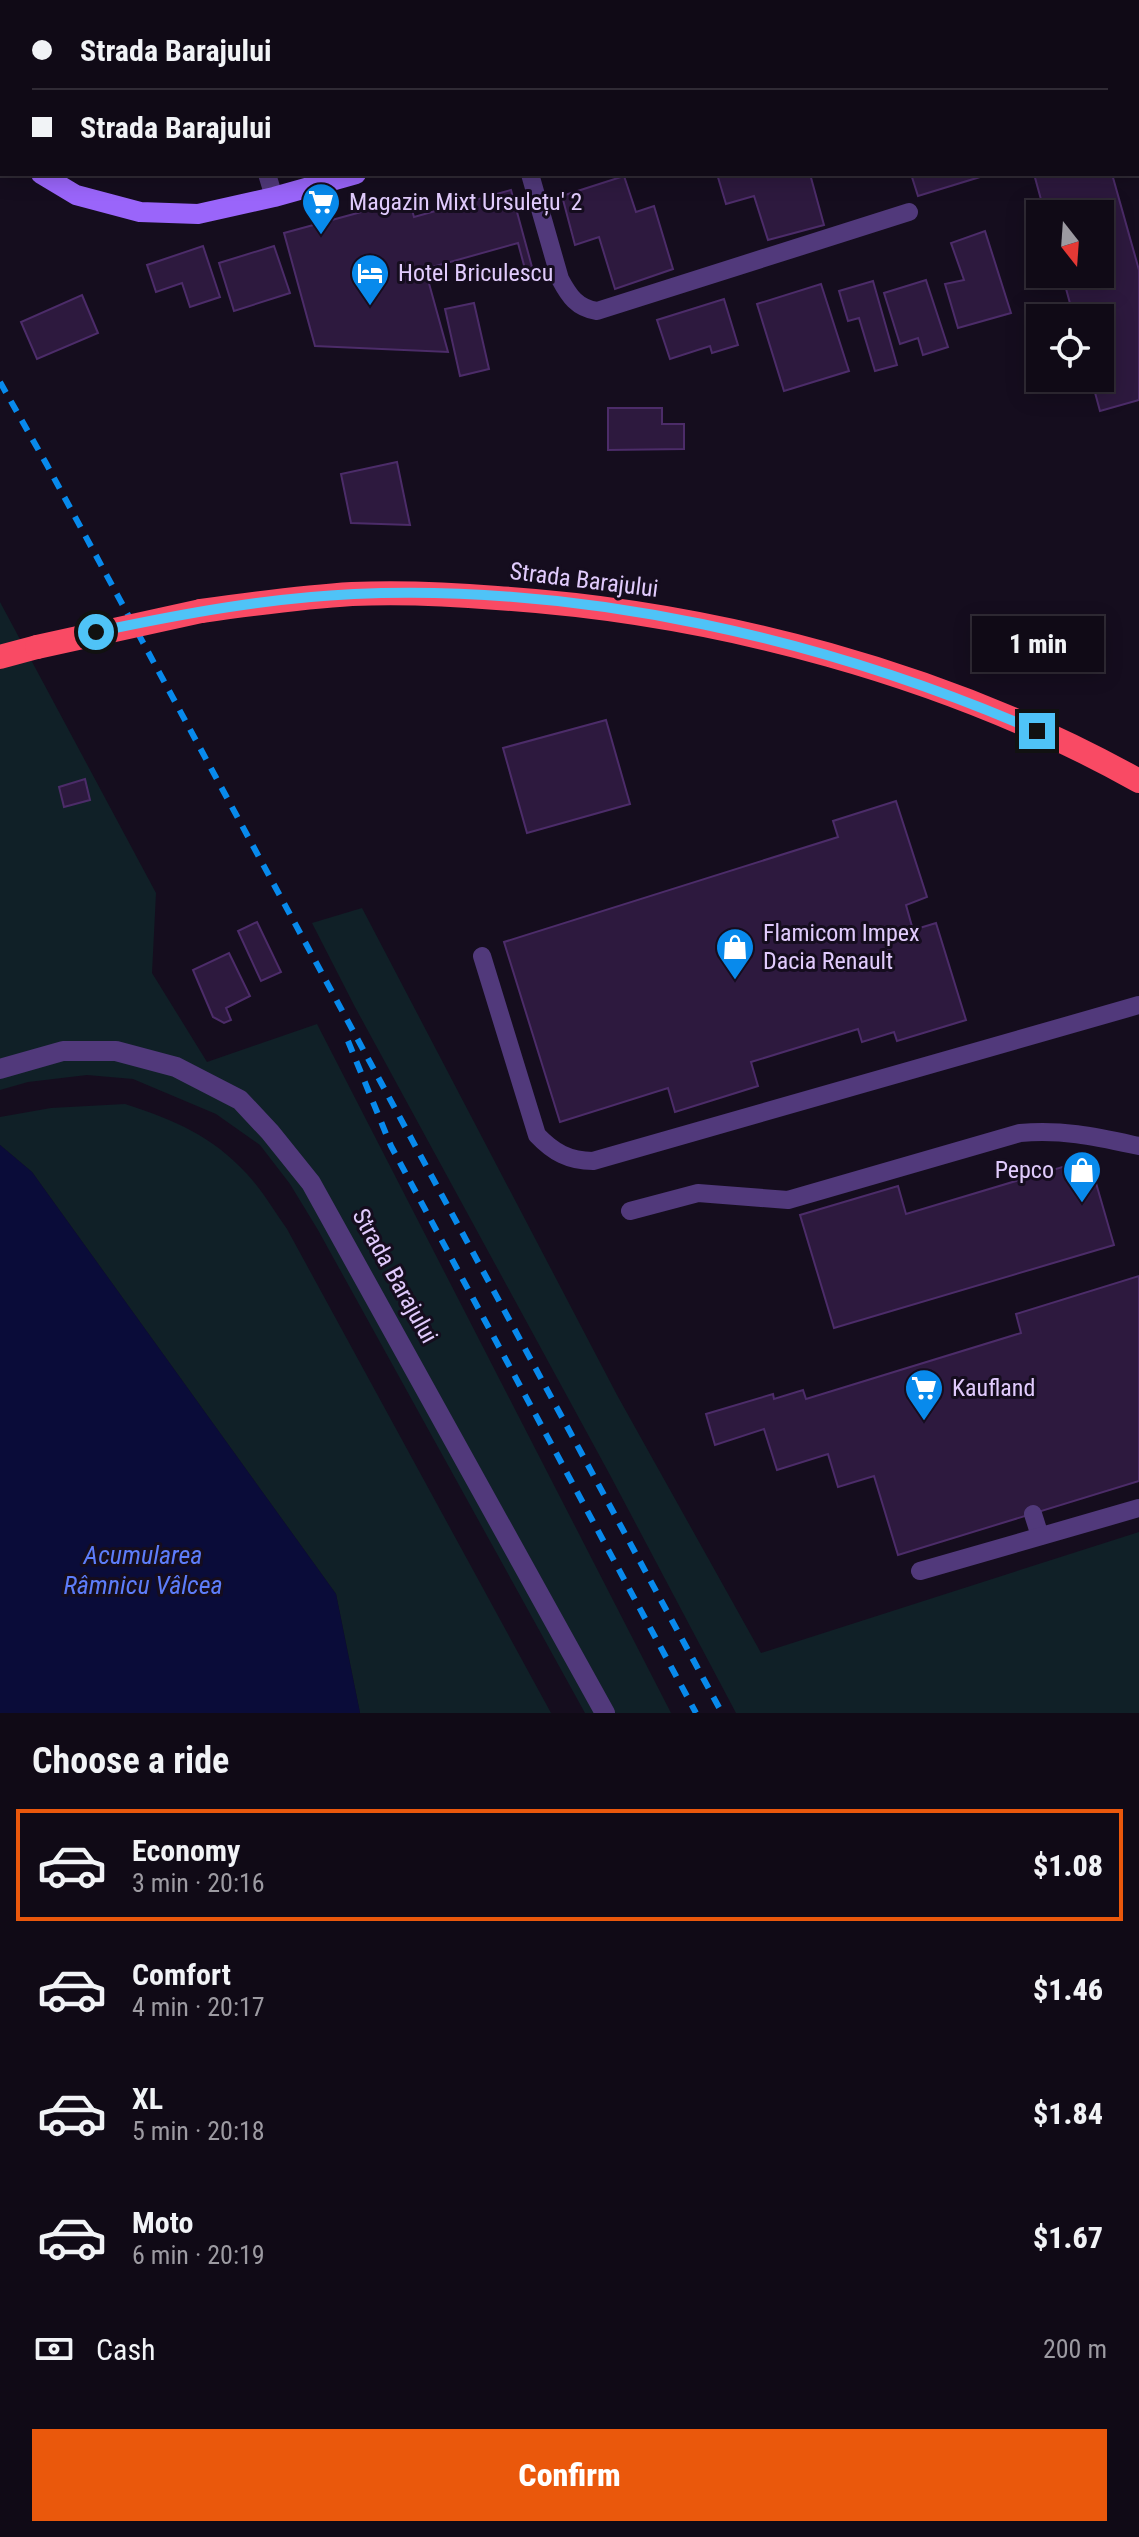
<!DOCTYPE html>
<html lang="en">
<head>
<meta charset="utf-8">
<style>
  body { margin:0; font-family:"Roboto Condensed",sans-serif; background:#19131f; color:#f1f3f6; height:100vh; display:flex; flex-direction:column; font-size:30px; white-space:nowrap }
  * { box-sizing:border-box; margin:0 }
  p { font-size:26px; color:#9c9aa1 }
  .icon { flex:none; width:44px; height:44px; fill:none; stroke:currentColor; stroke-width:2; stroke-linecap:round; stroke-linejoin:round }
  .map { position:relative; height:1713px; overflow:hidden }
  .details { display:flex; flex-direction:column; background:#100a16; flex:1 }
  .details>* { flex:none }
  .guide { position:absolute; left:0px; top:0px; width:1140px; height:176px; box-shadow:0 4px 20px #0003,0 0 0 2px #302b35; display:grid; align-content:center; height:176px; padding:0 32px; background:#100a16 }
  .needle { width:52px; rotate:163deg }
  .controls { position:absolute; left:1026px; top:200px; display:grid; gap:16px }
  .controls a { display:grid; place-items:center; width:88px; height:88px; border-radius:0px; background:#100a16; box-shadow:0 4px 20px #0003,0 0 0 2px #302b35; font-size:40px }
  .end { position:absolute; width:36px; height:36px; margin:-18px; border:10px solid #4fc3f7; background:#111; box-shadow:0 0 0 4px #111 }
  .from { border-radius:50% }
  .bubble { position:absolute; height:56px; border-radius:0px; background:#100a16; box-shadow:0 4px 20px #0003,0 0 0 2px #302b35; font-size:26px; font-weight:800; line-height:56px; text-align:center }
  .guide b { display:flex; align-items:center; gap:28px; height:76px; font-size:30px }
  .guide b+b { border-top:2px solid #302b35 }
  .guide i { width:20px; height:20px; background:#f1f3f6 }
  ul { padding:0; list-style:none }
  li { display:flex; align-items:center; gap:24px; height:112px; margin:0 16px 12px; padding:0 16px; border:4px solid transparent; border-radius:0px }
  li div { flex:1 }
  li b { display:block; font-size:30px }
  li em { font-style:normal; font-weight:800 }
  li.current { border-color:#ea580c }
  li>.icon { width:72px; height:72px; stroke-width:1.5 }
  h2 { padding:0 32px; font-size:36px; line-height:96px }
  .pay { display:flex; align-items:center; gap:20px; height:88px; padding:0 32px; font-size:30px }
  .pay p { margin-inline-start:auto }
  .primary-button { display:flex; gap:16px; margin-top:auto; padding:16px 32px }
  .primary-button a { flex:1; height:92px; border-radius:0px; background:#ea580c; color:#fff; font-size:32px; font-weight:800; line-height:92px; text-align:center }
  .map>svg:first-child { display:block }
  .green { fill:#102027 }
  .water { fill:#0a0c39 }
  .building { fill:#2d193e; stroke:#4c2c69; stroke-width:2 }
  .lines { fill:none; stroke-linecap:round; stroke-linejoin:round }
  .lane { stroke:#51397b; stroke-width:18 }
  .street { stroke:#51397b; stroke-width:20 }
  .secondary { stroke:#9a65fa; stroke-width:20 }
  .highway { stroke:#f94a64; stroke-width:24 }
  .rail { stroke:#088aec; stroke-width:6; stroke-dasharray:12 10; stroke-linecap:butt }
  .highway-bridge { stroke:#f94a64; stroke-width:24 }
  .route { stroke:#4fc3f7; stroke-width:10 }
  .labels { text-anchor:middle; stroke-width:6; stroke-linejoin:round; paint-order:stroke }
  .poi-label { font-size:24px; fill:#e1cbfd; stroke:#150d1e; text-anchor:start }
  .street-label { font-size:24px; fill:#e1cbfd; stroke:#150d1e }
  .water-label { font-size:26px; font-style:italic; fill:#5d7dfa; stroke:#150d1e }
</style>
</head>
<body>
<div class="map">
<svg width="1139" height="1713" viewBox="0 0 1139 1713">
  <rect width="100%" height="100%" fill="#150d1e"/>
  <g class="green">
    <polygon points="0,602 156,893 152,973 207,1062 317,1024 671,1713 585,1713 318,1230 290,1184 260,1145 216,1114 133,1079 87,1075 28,1082 0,1090"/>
    <polygon points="362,908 617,1395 761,1653 1139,1532 1139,1713 736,1713 610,1475 355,1007 312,923"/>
    <path d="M125,1104C174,1120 211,1135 247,1174C262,1190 274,1211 287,1229L551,1713H360L336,1594L32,1172L0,1145V1117L51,1108Z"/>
  </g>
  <polygon class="water" points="0,1145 32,1172 336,1594 360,1713 0,1713"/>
  <g class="building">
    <polygon points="313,0 366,0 366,2 314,2"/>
    <polygon points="569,0 661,0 662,2 570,2"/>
    <polygon points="717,174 810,174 824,225 768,240 754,196 726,204"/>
    <polygon points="911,174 979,174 980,177 918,196"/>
    <polygon points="1034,174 1112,174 1139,270 1139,400 1100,411 1091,378 1100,378 1100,318 1074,318 1062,274 1100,274 1100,214 1045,214"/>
    <polygon points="624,176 636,212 654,206 673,269 615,289 599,237 575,245 562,196"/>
    <polygon points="511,190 532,267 525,269 518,243 425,269 448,352 315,346 284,233 409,199 414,217"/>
    <polygon points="985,231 1011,313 958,328 945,284 964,280 951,243"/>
    <polygon points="203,246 220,297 190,307 182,283 156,292 147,265"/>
    <polygon points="274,246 290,293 234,311 219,263"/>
    <polygon points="926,280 948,347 923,355 918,338 900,344 884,293"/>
    <polygon points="873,281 897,365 875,371 859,318 848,321 839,291"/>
    <polygon points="821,284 849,371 784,391 757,304"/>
    <polygon points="82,295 98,333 37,359 21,322"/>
    <polygon points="724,299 738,345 712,353 710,346 670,359 657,320"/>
    <polygon points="474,303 489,369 460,376 445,309"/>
    <polygon points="608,408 662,408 662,424 684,424 684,449 608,450"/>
    <polygon points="397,462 410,525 351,523 341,474"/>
    <polygon points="606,720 630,804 527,833 503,748"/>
    <polygon points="85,779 90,800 64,807 59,787"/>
    <polygon points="896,801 927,897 906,905 913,930 936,923 966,1020 897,1041 894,1032 862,1042 858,1029 751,1062 758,1086 675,1112 668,1088 560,1122 504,942 838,837 833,821"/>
    <polygon points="257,922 281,972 261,981 238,931"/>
    <polygon points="229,953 250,996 226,1008 231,1020 224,1023 213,1017 193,970"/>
    <polygon points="1089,1159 1114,1245 834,1328 800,1215 898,1186 906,1214"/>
    <polygon points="1139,1276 1139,1481 898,1555 874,1476 838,1487 828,1454 777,1470 764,1429 715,1445 706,1414 773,1394 774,1399 803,1390 806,1399 1021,1333 1016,1314"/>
  </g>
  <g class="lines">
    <g class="lane">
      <polyline points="875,0 875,2"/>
      <polyline points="273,2 275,0"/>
      <polyline points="267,174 274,197"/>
      <path d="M530,174L560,279C569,296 577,308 597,311L909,212"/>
      <path d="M482,956L537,1135C553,1152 569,1161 593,1161L1139,1005"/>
      <path d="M630,1211L698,1193L788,1200L1020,1133C1063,1129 1097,1137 1139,1146"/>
      <polyline points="1033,1514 1040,1536"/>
      <polyline points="920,1571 1139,1508"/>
    </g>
    <polyline class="street" points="0,1069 63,1051 116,1051 176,1067 240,1100 270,1132 311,1183 605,1713"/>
    <g class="secondary">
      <polyline points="949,2 956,0"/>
      <polyline points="0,144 2,145"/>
      <polyline points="41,174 76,195 140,212 198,214 274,197 356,174"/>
    </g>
    <g class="highway">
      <path d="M201,611C251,604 301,597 352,594C400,592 449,594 497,598C715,612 948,674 1139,781"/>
      <polyline points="0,657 37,647"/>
    </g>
    <g class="rail">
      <polyline points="0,382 47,465 722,1713"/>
      <polyline points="348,1041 391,1146 696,1713"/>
    </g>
    <polyline class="highway-bridge" points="37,647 201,611"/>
  </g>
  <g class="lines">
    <path class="route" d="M96,632C181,614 267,598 354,594C586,584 825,639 1037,731"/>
  </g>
  <defs>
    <g id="supermarket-pin" transform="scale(2)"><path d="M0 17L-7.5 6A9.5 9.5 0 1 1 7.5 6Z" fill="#088aec" stroke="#150d1e"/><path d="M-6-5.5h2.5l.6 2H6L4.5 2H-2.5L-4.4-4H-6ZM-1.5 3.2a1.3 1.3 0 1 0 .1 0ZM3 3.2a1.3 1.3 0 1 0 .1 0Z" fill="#fff"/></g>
    <g id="hotel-pin" transform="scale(2)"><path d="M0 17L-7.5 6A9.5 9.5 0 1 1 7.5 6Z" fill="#088aec" stroke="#150d1e"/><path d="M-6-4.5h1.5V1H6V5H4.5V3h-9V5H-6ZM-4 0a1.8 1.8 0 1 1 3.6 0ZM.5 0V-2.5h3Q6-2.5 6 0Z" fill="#fff"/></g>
    <g id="shop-pin" transform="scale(2)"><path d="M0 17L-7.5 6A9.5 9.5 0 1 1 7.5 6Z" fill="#088aec" stroke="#150d1e"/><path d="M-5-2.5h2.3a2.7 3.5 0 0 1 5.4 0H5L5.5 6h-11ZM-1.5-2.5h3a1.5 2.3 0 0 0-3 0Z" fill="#fff"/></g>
  </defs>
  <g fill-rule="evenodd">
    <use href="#supermarket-pin" x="321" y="202"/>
    <use href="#hotel-pin" x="370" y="273"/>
    <use href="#shop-pin" x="735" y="947"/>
    <use href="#shop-pin" x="1082" y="1170"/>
    <use href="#supermarket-pin" x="924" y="1388"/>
  </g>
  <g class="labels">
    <g class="poi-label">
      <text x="349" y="210">Magazin Mixt Ursulețu' 2</text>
      <text x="398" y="281">Hotel Briculescu</text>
      <text x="763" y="941">Flamicom Impex<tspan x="763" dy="28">Dacia Renault</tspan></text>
      <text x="1054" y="1178" text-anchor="end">Pepco</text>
      <text x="952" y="1396">Kaufland</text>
    </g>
    <g class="street-label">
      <text transform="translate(584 580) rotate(7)" y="8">Strada Barajului</text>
      <text transform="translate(395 1276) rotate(61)" y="8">Strada Barajului</text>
    </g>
    <g class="water-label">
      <text x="143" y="1564">Acumularea<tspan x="143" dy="30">Râmnicu Vâlcea</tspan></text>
    </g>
  </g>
</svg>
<div class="controls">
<a><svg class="needle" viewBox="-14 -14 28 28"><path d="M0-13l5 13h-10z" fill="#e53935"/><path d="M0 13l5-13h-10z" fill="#9c9aa1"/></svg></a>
<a><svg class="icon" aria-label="locate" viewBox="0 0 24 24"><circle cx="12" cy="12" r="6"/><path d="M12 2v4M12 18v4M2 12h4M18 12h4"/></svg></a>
</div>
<i class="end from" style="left:96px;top:632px"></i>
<i class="end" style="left:1037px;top:731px"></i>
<div class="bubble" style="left:972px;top:616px;width:132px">1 min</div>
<div class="guide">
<b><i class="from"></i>Strada Barajului</b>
<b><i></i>Strada Barajului</b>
</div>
</div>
<section class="details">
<h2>Choose a ride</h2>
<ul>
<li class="current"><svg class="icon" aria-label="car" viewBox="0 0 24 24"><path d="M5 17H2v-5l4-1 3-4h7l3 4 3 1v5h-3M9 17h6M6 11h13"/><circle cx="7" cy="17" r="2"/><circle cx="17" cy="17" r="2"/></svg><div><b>Economy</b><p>3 min · 20:16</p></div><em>$1.08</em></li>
<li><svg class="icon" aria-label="car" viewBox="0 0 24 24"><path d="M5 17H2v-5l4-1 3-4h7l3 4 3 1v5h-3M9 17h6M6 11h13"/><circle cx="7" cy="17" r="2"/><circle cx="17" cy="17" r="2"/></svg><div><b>Comfort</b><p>4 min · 20:17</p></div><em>$1.46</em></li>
<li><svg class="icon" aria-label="car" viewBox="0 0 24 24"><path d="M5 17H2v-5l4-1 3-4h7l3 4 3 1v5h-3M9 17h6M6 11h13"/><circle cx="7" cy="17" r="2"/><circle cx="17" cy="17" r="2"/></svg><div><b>XL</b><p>5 min · 20:18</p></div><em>$1.84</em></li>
<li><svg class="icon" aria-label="car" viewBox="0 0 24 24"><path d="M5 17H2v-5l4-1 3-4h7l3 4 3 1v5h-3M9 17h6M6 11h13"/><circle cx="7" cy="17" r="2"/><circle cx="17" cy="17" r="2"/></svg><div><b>Moto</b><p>6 min · 20:19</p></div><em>$1.67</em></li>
</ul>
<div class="pay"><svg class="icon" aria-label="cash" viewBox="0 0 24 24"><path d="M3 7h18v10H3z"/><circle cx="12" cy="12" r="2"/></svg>Cash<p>200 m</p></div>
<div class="primary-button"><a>Confirm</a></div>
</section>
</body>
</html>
